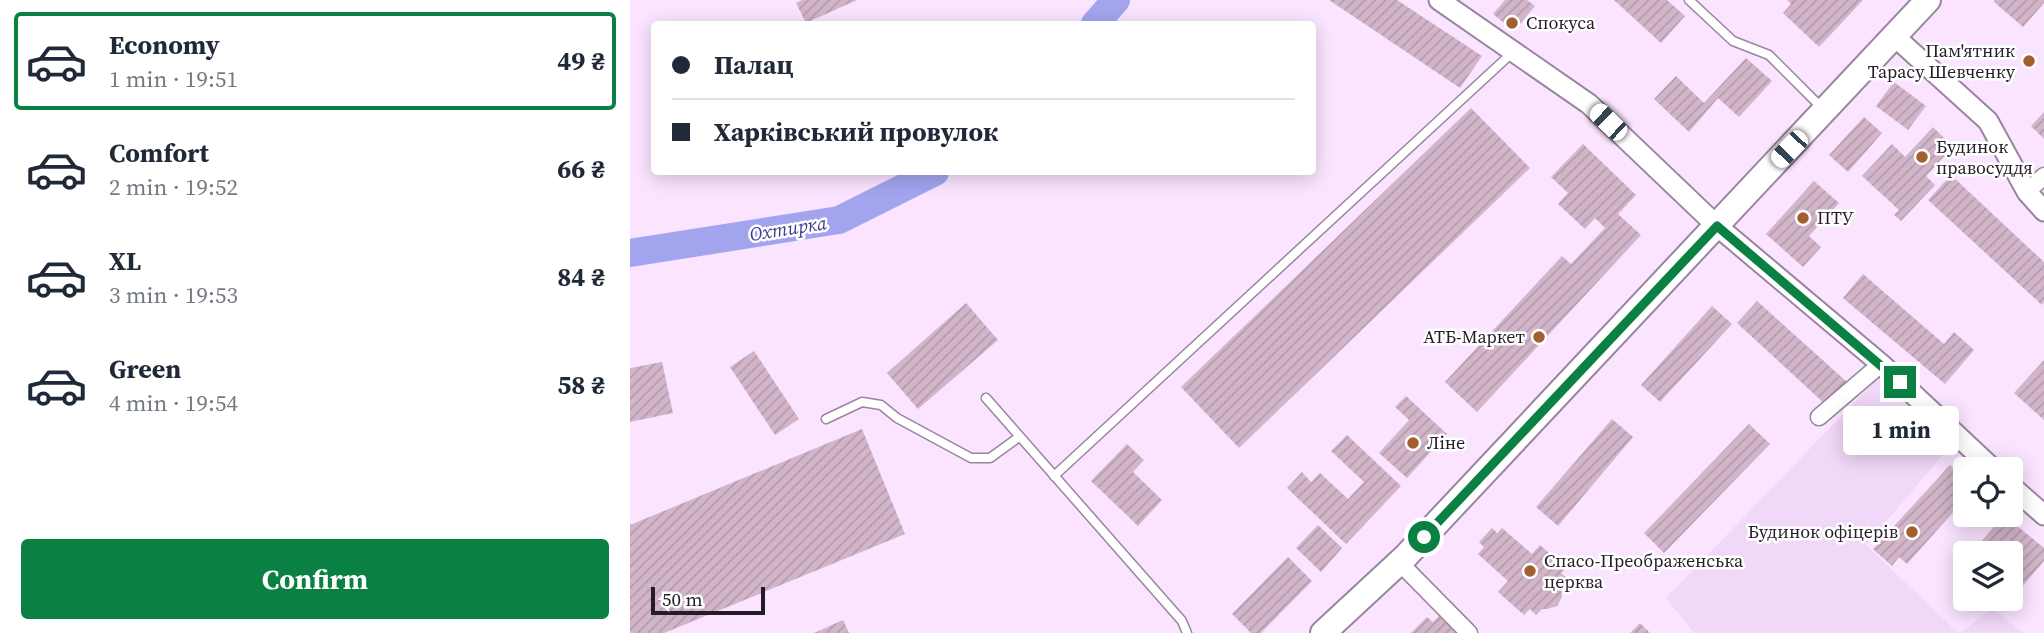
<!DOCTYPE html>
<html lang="en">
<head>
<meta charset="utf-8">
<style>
  body { margin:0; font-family:"Source Serif 4",serif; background:#f6f6f7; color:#1f2937; height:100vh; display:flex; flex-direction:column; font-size:26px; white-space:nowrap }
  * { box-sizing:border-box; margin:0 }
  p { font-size:23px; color:#747a83 }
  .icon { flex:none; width:38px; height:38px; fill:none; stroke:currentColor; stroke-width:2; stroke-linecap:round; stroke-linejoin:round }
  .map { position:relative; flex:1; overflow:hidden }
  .drawer { display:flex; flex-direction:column; background:#fff; width:630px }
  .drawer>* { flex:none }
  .top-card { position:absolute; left:21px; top:21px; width:665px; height:154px; border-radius:7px; box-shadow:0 4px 18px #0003; display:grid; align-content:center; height:154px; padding:0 21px; background:#fff }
  .buttons { position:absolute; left:1323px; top:457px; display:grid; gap:14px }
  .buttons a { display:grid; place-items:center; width:70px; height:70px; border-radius:7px; background:#fff; box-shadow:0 4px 18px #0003; font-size:35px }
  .scale { position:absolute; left:21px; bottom:18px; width:114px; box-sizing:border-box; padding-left:7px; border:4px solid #241c26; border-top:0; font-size:19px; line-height:24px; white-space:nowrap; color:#241c26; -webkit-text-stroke:5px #fff; paint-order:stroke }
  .end { position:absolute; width:32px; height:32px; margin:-16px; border:9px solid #0b8043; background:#fff; box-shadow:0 0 0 4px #fff }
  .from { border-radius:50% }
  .bubble { position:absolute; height:49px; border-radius:7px; background:#fff; box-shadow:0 4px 18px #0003; font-size:23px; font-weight:700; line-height:49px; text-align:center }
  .car { position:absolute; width:21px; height:42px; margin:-21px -10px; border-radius:9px; box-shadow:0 0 5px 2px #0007; background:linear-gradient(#fff 24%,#345 0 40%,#fff 0 76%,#345 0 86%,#fff 0) }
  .top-card b { display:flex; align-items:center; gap:24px; height:66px; font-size:26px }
  .top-card b+b { border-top:2px solid #e0e1e3 }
  .top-card i { width:18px; height:18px; background:#1f2937 }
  ul { padding:12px 0 0; list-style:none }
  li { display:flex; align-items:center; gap:21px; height:98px; margin:0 14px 10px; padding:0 7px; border:4px solid transparent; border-radius:7px }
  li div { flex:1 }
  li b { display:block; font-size:26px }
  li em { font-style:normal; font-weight:700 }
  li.on { border-color:#0b8043 }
  li>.icon { width:63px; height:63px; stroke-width:1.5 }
  .action { display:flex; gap:14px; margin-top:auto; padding:14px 21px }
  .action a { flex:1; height:80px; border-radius:7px; background:#0b8043; color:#fff; font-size:28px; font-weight:700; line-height:80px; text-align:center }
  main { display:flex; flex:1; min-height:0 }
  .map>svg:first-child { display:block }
  .built { fill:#f1d7f8 }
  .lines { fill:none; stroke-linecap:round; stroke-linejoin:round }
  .river { stroke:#a2a5ee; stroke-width:28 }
  .building { fill:url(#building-hatch) }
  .service-casing { stroke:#99859d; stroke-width:11 }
  .minor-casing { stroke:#99859d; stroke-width:19 }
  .tertiary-casing { stroke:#99859d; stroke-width:23 }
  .primary-casing { stroke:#99859d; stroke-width:28 }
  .service { stroke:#fff; stroke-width:8 }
  .minor { stroke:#fff; stroke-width:16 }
  .tertiary { stroke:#fff; stroke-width:19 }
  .primary { stroke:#fff; stroke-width:24 }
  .route { stroke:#0b8043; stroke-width:9 }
  .poi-dot { fill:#a3602f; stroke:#fff; stroke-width:2.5 }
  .labels { text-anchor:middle; stroke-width:5; stroke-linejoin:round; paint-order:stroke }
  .poi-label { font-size:18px; fill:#241c26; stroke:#fff; text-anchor:start }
  .water-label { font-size:19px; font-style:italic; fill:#3f3a8e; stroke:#fff }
</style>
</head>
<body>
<main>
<section class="drawer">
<ul>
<li class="on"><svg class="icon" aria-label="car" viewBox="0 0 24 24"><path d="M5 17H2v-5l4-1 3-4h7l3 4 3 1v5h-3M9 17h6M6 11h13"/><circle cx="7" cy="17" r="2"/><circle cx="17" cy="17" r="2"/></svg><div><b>Economy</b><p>1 min · 19:51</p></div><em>49 ₴</em></li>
<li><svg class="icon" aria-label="car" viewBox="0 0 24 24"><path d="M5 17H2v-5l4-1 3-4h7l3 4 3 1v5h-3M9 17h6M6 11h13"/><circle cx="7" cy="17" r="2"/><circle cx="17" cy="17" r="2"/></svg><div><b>Comfort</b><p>2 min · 19:52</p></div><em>66 ₴</em></li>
<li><svg class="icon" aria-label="car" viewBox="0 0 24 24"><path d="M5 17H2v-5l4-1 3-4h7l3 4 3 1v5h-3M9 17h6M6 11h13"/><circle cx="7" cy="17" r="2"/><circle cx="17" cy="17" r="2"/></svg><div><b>XL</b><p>3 min · 19:53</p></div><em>84 ₴</em></li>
<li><svg class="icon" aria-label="car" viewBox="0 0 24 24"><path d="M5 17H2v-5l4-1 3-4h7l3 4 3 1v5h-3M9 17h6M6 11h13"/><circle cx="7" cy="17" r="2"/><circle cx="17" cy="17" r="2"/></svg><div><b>Green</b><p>4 min · 19:54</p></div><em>58 ₴</em></li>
</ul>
<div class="action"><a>Confirm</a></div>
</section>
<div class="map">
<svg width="1414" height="633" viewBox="0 0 1414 633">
  <defs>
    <pattern id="building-hatch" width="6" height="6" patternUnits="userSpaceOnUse" patternTransform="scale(1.75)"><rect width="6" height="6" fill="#d2b5c9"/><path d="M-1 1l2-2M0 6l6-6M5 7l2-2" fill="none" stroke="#b49bac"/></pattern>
  </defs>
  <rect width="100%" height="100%" fill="#fae4ff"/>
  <g class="built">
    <polygon points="1250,376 1324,442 1236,545 1328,633 1064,633 1036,598"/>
    <polygon points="1362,607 1392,633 1331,633"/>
  </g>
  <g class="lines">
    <g class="river">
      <polyline points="465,24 486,0"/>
      <polyline points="0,253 209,220 305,172"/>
    </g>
  </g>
  <g class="building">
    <polygon points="172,0 227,0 176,23 166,3"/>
    <polygon points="699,0 767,0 852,56 830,88"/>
    <polygon points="875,0 897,0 905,6 884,31 863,14"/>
    <polygon points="984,0 1037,0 1055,16 1031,43"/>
    <polygon points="1157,0 1233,0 1189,47 1153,13 1161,4"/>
    <polygon points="1365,0 1414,0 1414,3 1393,27 1364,2"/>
    <polygon points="1116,58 1142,81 1109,117 1088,98 1059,132 1024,99 1046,76 1074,103"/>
    <polygon points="1264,82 1296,106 1278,130 1246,106"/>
    <polygon points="841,108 900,168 609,448 551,387"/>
    <polygon points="1414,112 1414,139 1401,126"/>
    <polygon points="1234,117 1252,133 1218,172 1199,155"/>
    <polygon points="1303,127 1319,143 1315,146 1320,150 1296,176 1305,185 1271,221 1264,215 1269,210 1232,176 1262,144 1275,157"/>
    <polygon points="953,144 1006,195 988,214 1011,235 847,412 815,382 932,256 941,264 975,228 965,218 955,229 928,204 938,193 921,177"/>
    <polygon points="1321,175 1414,262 1414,302 1412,305 1298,200"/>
    <polygon points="1184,181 1209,203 1179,236 1191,247 1173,267 1136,234"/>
    <polygon points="1233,274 1314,344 1324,332 1344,350 1315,384 1213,298"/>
    <polygon points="1127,301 1217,382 1196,405 1107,323"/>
    <polygon points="336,303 368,340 288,409 257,373"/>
    <polygon points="1082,306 1102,324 1030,402 1011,385"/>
    <polygon points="124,351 169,419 145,435 100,367"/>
    <polygon points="1414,360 1414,420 1384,393"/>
    <polygon points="32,362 43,413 0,422 0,368"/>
    <polygon points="776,396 817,434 777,478 749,453 779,420 765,407"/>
    <polygon points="982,419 1003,437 928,526 906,507"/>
    <polygon points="1119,424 1140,444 1034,553 1014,533"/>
    <polygon points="232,429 275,534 34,633 0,633 0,525"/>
    <polygon points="717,435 771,486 716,544 657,488 672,472 681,482 690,473 718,499 734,482 701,451"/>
    <polygon points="497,444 514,460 503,472 532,500 508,526 461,481"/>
    <polygon points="1320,465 1335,478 1335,514 1334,515 1326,509 1277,564 1269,557 1262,566 1243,549"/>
    <polygon points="1374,515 1414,548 1414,561 1384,596 1381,594 1381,553 1362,553 1350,543"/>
    <polygon points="688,525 712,548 691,572 666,548"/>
    <polygon points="862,528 867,533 872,528 902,554 910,545 936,568 931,573 938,579 931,586 932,597 927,606 917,609 912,609 906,615 900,609 894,615 868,592 878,581 848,554 854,547 849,542"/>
    <polygon points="658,557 682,581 631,633 621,633 602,614"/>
    <polygon points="809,616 827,633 781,633 797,617 803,622"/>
    <polygon points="213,620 219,633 184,633"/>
    <polygon points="1010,623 1020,633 1000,633"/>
  </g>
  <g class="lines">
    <g class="service-casing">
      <g id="service">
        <polyline points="1059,0 1103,41 1139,55 1193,109"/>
        <polyline points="356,398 552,621 557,633"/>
        <polyline points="196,419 232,402 251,405 267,418 341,458 360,458 389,437"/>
        <polyline points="424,476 883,52"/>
      </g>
    </g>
    <g class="minor-casing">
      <g id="minor">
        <polyline points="1397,192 1414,176"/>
        <polyline points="1189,417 1251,364"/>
        <polyline points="769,562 839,633"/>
      </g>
    </g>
    <g class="tertiary-casing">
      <g id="tertiary">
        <polyline points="809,0 959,104 1087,226 1251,364 1363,469"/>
        <polyline points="1263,35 1358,121 1397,192 1414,211"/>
        <polyline points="1381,486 1414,515"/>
      </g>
    </g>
    <g class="primary-casing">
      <polyline id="primary" points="693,633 776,556 1298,0"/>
    </g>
    <use href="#service" class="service"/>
    <use href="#minor" class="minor"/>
    <use href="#tertiary" class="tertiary"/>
    <use href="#primary" class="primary"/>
  </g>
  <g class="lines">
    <polyline class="route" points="794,537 1087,226 1270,382"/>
  </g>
  <g class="poi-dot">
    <circle cx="882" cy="23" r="7"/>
    <circle cx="1399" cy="61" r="7"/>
    <circle cx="1292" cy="157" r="7"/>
    <circle cx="1173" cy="218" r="7"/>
    <circle cx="909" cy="337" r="7"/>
    <circle cx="783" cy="443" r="7"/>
    <circle cx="1282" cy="532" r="7"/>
    <circle cx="900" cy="571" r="7"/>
  </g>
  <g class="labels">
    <g class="poi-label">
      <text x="896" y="29">Спокуса</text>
      <text x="1385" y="57" text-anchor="end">Пам'ятник<tspan x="1385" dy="21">Тарасу Шевченку</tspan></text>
      <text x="1306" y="153">Будинок<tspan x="1306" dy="21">правосуддя</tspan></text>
      <text x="1187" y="224">ПТУ</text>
      <text x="895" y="343" text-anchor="end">АТБ-Маркет</text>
      <text x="797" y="449">Ліне</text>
      <text x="1268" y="538" text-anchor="end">Будинок офіцерів</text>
      <text x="914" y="567">Спасо-Преображенська<tspan x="914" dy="21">церква</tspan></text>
    </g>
    <g class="water-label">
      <text transform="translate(158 228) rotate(-9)" y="7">Охтирка</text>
    </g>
  </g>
</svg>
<div class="buttons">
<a><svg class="icon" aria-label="locate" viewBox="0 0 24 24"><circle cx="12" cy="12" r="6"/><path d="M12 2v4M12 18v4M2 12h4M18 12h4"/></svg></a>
<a><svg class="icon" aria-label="layers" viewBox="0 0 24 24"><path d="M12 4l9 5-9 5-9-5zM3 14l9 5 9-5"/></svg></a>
</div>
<div class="scale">50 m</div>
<i class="end from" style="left:794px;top:537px"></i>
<i class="end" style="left:1270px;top:382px"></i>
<div class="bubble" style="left:1213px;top:406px;width:116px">1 min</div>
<i class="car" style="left:978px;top:122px;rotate:314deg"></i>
<i class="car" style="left:1159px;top:149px;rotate:224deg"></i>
<div class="top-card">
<b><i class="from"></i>Палац</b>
<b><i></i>Харківський провулок</b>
</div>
</div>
</main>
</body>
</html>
